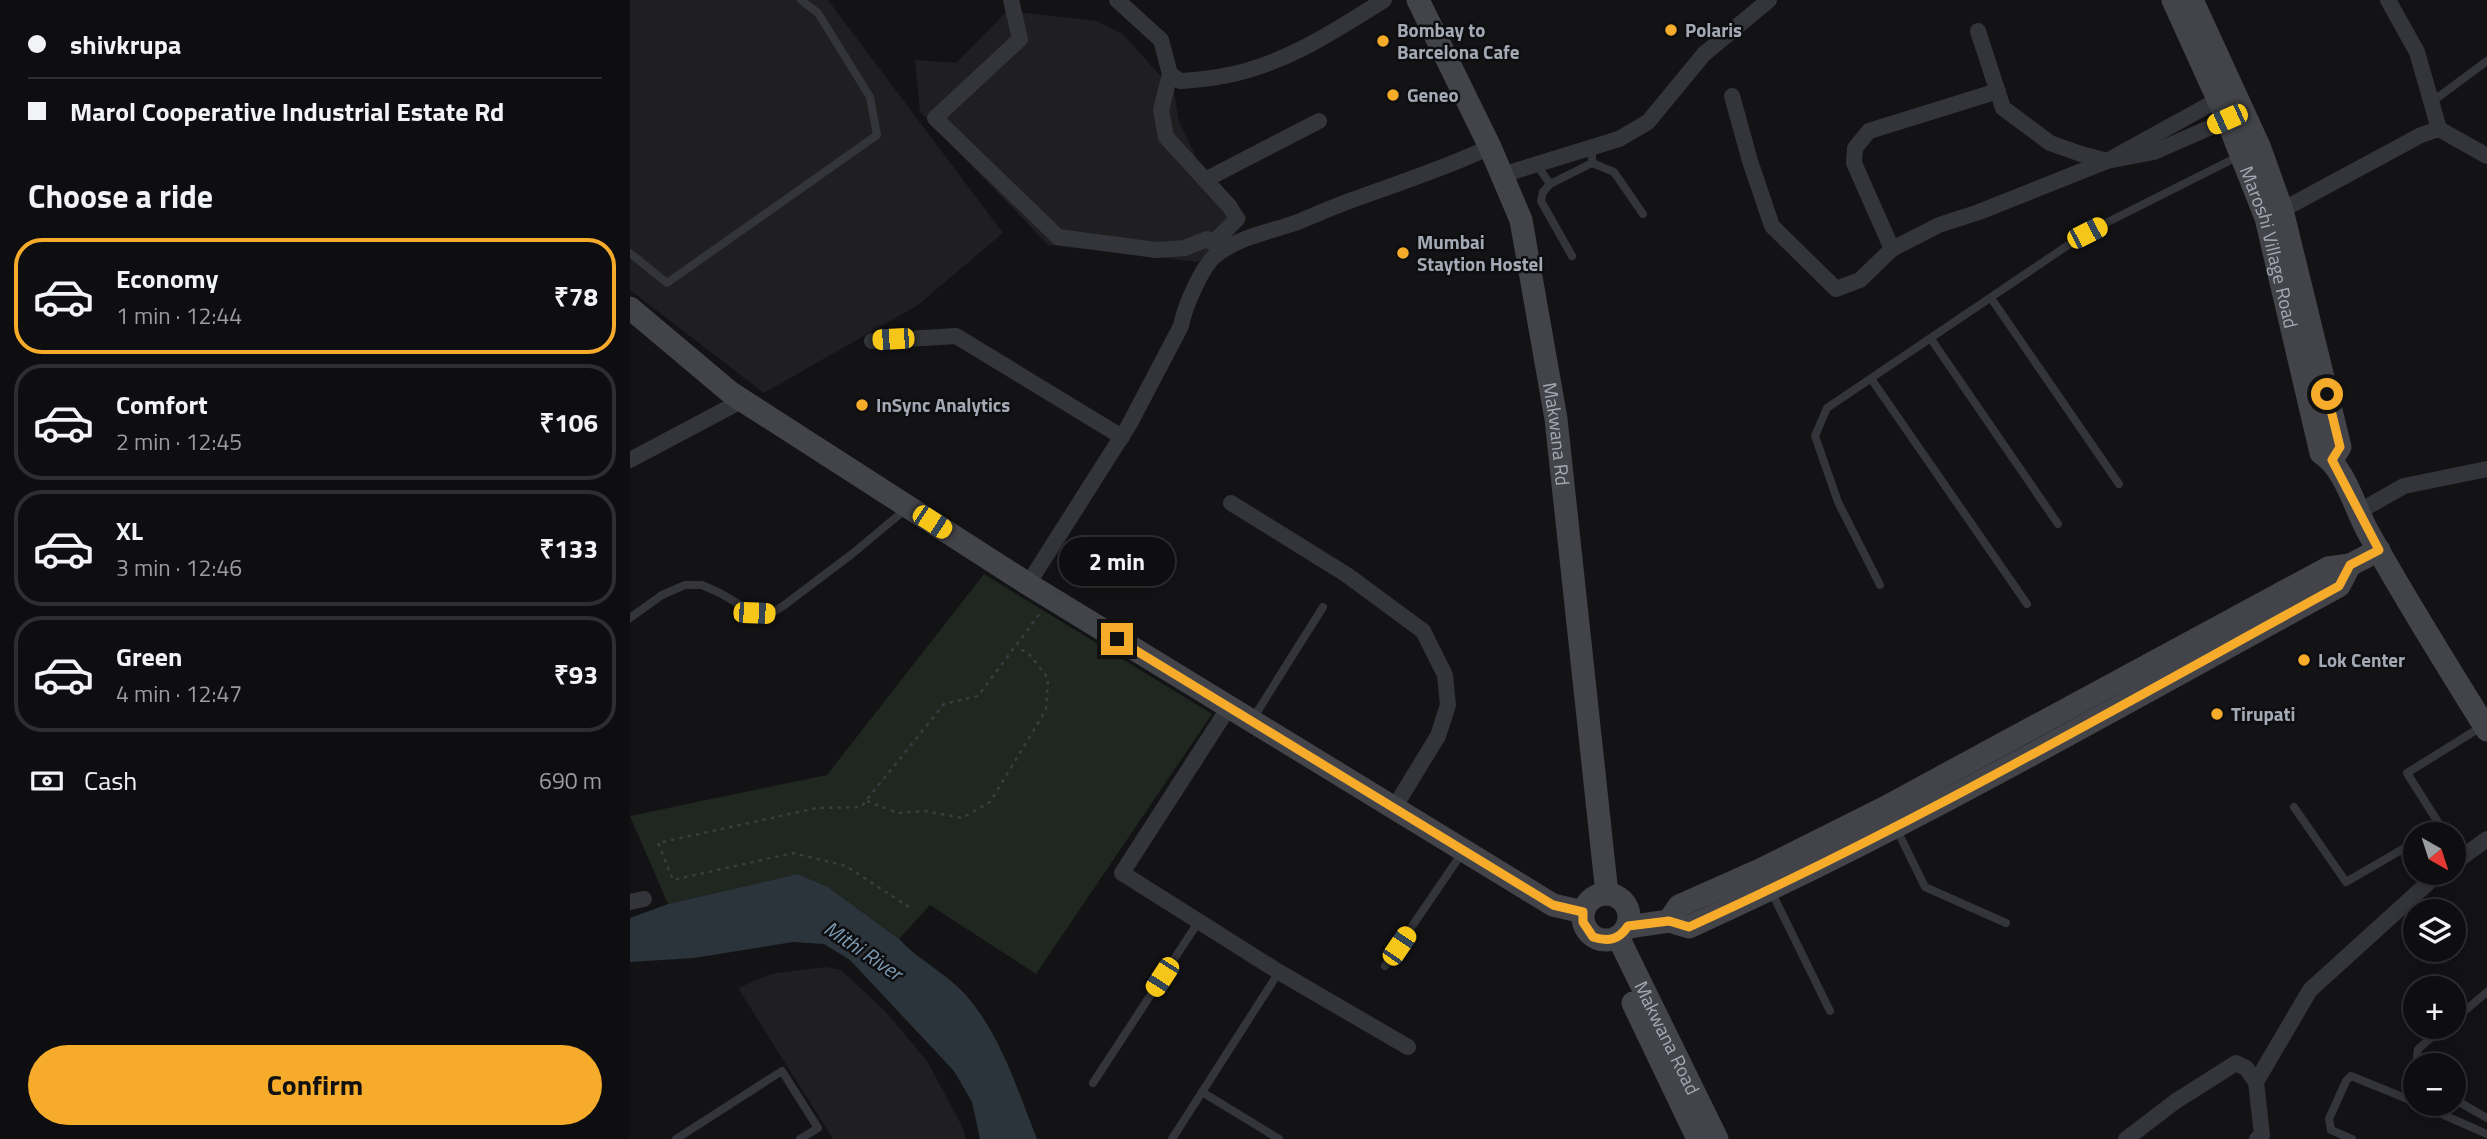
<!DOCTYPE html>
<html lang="en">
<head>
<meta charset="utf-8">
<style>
  body { margin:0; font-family:"Titillium Web",sans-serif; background:#171719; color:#f1f3f6; height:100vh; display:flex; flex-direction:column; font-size:26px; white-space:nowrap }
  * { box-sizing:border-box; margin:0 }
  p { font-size:23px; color:#9b9c9f }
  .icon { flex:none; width:38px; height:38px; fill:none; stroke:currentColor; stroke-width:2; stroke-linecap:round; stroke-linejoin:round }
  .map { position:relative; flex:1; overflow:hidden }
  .side { display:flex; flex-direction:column; background:#0e0e10; width:630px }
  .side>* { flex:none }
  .top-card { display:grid; align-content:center; height:154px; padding:0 28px; background:#0e0e10 }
  .needle { width:46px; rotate:141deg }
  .buttons { position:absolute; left:1773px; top:822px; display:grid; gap:14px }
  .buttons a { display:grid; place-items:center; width:63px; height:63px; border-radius:50%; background:#0e0e10; box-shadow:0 4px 18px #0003,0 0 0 2px #2e2e30; font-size:35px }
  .end { position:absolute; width:32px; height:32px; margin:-16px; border:9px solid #f6ac2a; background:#111; box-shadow:0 0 0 4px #111 }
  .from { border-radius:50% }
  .bubble { position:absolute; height:49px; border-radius:24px; background:#0e0e10; box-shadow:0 4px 18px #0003,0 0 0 2px #2e2e30; font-size:23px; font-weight:700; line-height:49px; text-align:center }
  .car { position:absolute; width:21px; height:42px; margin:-21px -10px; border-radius:9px; box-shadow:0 0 5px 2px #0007; background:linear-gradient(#f5c518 24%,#345 0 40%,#f5c518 0 76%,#345 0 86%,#f5c518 0) }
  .top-card b { display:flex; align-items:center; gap:24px; height:66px; font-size:26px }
  .top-card b+b { border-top:2px solid #2e2e30 }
  .top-card i { width:18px; height:18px; background:#f1f3f6 }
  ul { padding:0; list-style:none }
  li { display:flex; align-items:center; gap:21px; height:116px; margin:0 14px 10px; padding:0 14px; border:4px solid #2e2e30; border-radius:28px }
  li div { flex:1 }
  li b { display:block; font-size:26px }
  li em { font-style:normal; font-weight:700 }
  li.selected { border-color:#f6ac2a }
  li>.icon { width:63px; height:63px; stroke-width:1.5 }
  h2 { padding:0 28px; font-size:32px; line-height:84px }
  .pay { display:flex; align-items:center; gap:18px; height:77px; padding:0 28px; font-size:26px }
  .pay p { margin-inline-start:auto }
  .button { display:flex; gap:14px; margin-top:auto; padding:14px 28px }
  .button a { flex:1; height:80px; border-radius:42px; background:#f6ac2a; color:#111; font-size:28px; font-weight:700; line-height:80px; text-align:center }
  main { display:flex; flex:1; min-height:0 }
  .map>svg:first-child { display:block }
  .built { fill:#1f1f22 }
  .green { fill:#1f2720 }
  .water { fill:#2b343a }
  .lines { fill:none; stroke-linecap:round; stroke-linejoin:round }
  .path { stroke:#3a3c41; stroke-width:2.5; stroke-dasharray:3.5 5; stroke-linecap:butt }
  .lane { stroke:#34353a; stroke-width:8 }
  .street { stroke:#34353a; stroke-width:16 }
  .secondary { stroke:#42444a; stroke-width:23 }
  .route { stroke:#f6ac2a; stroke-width:9 }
  .poi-dot { fill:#f6ac2a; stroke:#0e0e10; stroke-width:2.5 }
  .labels { text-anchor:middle; stroke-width:5; stroke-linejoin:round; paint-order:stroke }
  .poi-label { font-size:19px; font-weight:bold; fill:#a4aab5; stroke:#0e0e10; text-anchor:start }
  .street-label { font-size:19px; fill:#a4aab5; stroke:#0e0e10 }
  .water-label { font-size:21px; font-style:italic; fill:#7a99b2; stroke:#0e0e10 }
</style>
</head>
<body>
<main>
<section class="side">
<div class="top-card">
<b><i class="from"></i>shivkrupa</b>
<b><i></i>Marol Cooperative Industrial Estate Rd</b>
</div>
<h2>Choose a ride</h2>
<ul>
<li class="selected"><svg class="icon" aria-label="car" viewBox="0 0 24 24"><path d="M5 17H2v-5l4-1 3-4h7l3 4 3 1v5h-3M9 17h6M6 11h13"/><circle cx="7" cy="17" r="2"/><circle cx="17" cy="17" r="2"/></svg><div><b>Economy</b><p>1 min · 12:44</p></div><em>₹78</em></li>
<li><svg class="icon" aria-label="car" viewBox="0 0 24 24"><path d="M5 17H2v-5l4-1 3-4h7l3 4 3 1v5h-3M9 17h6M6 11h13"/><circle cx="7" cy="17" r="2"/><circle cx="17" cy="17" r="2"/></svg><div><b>Comfort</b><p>2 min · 12:45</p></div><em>₹106</em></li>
<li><svg class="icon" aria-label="car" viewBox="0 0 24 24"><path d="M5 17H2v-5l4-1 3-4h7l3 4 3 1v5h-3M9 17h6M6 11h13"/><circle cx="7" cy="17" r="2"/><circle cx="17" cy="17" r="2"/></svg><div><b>XL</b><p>3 min · 12:46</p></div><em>₹133</em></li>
<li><svg class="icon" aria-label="car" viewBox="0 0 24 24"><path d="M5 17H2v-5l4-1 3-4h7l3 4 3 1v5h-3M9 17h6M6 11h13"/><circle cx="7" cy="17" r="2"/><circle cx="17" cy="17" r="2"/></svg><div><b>Green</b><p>4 min · 12:47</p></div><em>₹93</em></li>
</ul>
<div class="pay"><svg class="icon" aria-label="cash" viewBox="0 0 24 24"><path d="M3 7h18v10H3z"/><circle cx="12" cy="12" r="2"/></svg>Cash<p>690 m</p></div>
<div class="button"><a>Confirm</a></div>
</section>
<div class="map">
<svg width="1857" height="1139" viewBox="0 0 1857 1139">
  <rect width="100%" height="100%" fill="#131315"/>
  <g class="built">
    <polygon points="0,0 198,0 373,233 288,305 134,393 0,290"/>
    <polygon points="377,11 467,21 493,34 544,91 549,121 568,161 617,217 568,262 418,245 290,112 285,60 326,63"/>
    <polygon points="196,967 211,970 255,1011 297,1061 332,1126 336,1139 203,1139 108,988 140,974"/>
  </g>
  <polygon class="green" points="354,574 582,714 406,974 300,905 269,939 198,887 168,874 38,904 0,816 197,775"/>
  <path class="water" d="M168,874L198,887L269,939C288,960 316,973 335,994C371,1035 387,1089 407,1139H350L342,1102L324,1071L220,960L194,944L163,942L64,958L0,962V918L38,904Z"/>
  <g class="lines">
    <g class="path">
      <polyline points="237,801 268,813 295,811 332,818 360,802 416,710 418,678 399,654 387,647"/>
      <polyline points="279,907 216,866 163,853 43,880 28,843 187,808 231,807 314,704 348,696 411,612"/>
    </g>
    <g class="lane">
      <polyline points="1803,101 1857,61"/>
      <polyline points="962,163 984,172 1013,214"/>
      <polyline points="907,165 920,184 962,163 962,148"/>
      <polyline points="920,184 913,192 911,201 942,256"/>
      <polyline points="0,253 37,283 247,135 240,97 188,13 171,0"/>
      <polyline points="1361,298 1489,484"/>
      <polyline points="1301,339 1428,524"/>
      <polyline points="1242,380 1397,604"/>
      <polyline points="1250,585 1208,502 1185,436 1197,408 1456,233 1611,155"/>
      <polyline points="0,618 32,595 55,585 72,585 90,593 124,613 140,614 153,606 222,554 276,509"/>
      <polyline points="622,720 693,607"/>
      <polyline points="1664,807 1716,882 1785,842"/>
      <polyline points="1266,828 1295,887 1376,923"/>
      <polyline points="1798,835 1811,827 1777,773 1851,727"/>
      <polyline points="1141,891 1200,1011"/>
      <polyline points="755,966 832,853"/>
      <polyline points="1824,1020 1857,992"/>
      <polyline points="1795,1066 1787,1057 1788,1049 1814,1027"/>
      <polyline points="463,1083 569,921"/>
      <polyline points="572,1092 649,1139"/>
      <polyline points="1824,1099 1857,1118"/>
      <polyline points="1789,1104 1857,1134"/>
      <polyline points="46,1139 152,1071 188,1128 170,1139"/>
      <polyline points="542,1139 649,972"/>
      <polyline points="1722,1139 1701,1130 1699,1119 1716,1081 1721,1076 1785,1102"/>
    </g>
    <g class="street">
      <polyline points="381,0 390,39 305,118 428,237 526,250 555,248 577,239 583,243 607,219 600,207 536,137 531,110 540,74 531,40 487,0"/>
      <polyline points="1758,0 1787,52 1809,129"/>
      <polyline points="1348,31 1373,108 1420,143 1451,154 1477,161 1524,152 1604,117"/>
      <path d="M540,74L550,81C564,80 579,79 593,76C652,66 705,31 754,0"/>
      <polyline points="1102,96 1120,161 1142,226 1206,289 1230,280 1262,249 1309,225 1349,212 1477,161 1597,95"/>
      <polyline points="872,175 989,139 1018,122 1074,54 1139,0"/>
      <polyline points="575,180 689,121"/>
      <polyline points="1652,210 1791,135 1809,129 1857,156"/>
      <polyline points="1262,249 1224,163 1225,148 1239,131 1368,91"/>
      <polyline points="242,341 326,336 492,437"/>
      <polyline points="0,460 113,400"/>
      <polyline points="601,503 717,575 793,631 815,675 818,705 808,736 764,808"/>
      <polyline points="1728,512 1774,486 1857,469"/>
      <path d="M398,584L499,425L551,326C554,308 572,266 586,255C609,237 639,232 665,223C685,215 705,206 725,199C771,182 816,168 860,147"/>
      <polyline points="599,707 492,873 649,972 778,1047"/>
      <polyline points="1824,863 1857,839"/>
      <polyline points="0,902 14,899"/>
      <polyline points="1496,1139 1546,1101 1606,1063 1616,1068 1626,1082"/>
      <polyline points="1627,1139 1632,1135 1626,1082 1680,990 1809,873"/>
    </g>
    <g class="secondary">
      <path id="s1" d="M788,0L860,147L891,220L926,419L977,894"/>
      <path id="s2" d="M1543,0L1597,119L1636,218L1691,453C1715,468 1724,506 1737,530C1775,599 1816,664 1857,730"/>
      <polyline points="1562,0 1629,146 1652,210 1710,447 1702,460"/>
      <polyline points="0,308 101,393 398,584 923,905 953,912"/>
      <circle cx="976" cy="917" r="23"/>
      <polyline points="1039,921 1049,906 1130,870 1254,808 1698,568 1720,565 1749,550"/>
      <path d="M998,927L1039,921L1059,927C1282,826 1494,703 1709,586L1720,565"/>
      <path id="s3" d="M988,937L1087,1139"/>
      <polyline points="1003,1003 1068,1139"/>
    </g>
  </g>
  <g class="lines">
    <path class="route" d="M487,639L923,905L953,912V922L963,937C978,942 989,940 998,926L1039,921L1059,927C1282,826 1495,703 1709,586L1720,565L1749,550L1702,460L1710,447L1697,394"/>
  </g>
  <g class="poi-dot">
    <circle cx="1041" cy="30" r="7"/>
    <circle cx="753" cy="41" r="7"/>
    <circle cx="763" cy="95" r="7"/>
    <circle cx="773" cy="253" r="7"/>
    <circle cx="232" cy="405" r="7"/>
    <circle cx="1674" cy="660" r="7"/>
    <circle cx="1587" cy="714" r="7"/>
  </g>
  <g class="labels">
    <g class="poi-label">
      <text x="767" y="37">Bombay to<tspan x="767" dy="22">Barcelona Cafe</tspan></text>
      <text x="1055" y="37">Polaris</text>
      <text x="777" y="102">Geneo</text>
      <text x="787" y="249">Mumbai<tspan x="787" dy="22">Staytion Hostel</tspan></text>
      <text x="246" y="412">InSync Analytics</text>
      <text x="1688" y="667">Lok Center</text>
      <text x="1601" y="721">Tirupati</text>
    </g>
    <g class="street-label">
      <text dy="7" stroke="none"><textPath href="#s2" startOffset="266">Maroshi Village Road</textPath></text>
      <text dy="7" stroke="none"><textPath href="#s1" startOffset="460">Makwana Rd</textPath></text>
      <text dy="7" stroke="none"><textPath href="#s3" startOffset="112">Makwana Road</textPath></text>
    </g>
    <g class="water-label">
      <text transform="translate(233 951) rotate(34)" y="7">Mithi River</text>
    </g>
  </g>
</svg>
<div class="buttons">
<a><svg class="needle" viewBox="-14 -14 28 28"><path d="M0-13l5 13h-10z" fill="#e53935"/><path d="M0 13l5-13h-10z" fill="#9b9c9f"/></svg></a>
<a><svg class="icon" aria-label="layers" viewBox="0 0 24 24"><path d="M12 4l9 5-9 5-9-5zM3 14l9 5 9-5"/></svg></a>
<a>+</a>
<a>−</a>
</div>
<i class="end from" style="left:1697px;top:394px"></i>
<i class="end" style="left:487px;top:639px"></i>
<div class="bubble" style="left:429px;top:537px;width:116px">2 min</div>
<i class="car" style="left:1597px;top:119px;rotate:246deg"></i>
<i class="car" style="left:1457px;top:233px;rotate:63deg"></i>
<i class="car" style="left:263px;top:339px;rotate:267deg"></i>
<i class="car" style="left:302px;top:522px;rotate:123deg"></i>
<i class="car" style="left:124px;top:613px;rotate:92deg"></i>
<i class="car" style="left:769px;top:946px;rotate:34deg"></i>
<i class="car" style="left:532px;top:977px;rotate:213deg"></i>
</div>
</main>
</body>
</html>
